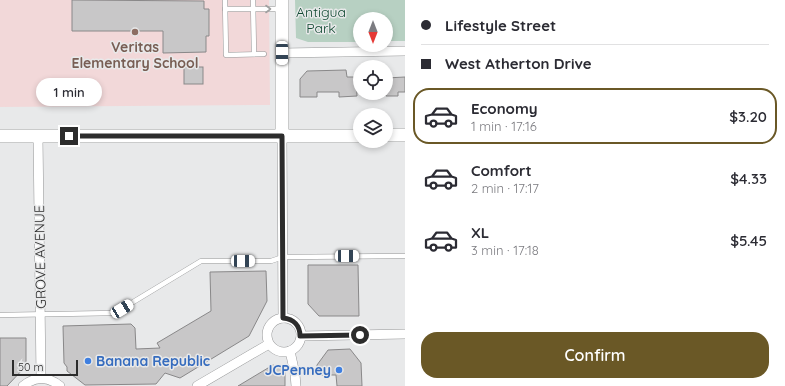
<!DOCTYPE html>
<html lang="en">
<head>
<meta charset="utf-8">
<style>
  body { margin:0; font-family:Quicksand,sans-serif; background:#f7f7f7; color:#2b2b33; height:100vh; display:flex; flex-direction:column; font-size:15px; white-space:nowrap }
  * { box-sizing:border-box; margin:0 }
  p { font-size:13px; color:#7c7c81 }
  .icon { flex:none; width:22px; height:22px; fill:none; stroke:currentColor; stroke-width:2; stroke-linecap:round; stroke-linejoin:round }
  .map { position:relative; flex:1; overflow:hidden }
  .details { display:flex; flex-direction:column; background:#fff; width:380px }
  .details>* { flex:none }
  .top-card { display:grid; align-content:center; height:88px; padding:0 16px; background:#fff }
  .needle { width:26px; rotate:180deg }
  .tools { position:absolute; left:353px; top:12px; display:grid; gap:8px }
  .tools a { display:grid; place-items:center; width:40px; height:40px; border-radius:50%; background:#fff; box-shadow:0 2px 6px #0003; font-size:20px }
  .scale { position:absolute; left:12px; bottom:10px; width:66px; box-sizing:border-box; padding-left:4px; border:2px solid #2c2c2c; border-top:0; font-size:11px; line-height:14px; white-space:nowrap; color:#2c2c2c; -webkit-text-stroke:3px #e8e9ea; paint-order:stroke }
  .end { position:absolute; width:18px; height:18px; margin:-9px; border:5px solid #2c2c2c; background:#fff; box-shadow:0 0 0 2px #fff }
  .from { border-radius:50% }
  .bubble { position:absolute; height:28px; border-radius:14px; background:#fff; box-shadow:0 2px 6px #0003; font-size:13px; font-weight:600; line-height:28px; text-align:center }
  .car { position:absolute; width:12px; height:24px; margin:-12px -6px; border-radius:5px; box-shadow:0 0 3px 1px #0007; background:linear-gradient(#fff 24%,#345 0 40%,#fff 0 76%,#345 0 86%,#fff 0) }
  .top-card b { display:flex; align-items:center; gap:14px; height:38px; font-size:15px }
  .top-card b+b { border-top:1px solid #e1e1e2 }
  .top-card i { width:10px; height:10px; background:#2b2b33 }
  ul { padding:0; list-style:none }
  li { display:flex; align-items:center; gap:12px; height:56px; margin:0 8px 6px; padding:0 8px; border:2px solid transparent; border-radius:16px }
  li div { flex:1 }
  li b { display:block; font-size:15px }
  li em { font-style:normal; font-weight:600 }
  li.current { border-color:#6a5826 }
  li>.icon { width:36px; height:36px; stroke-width:1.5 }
  .primary-button { display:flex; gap:8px; margin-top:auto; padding:8px 16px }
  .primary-button a { flex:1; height:46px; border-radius:16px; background:#6a5826; color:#fff; font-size:16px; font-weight:600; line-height:46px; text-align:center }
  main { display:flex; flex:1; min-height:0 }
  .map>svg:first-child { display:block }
  .education { fill:#f2d8d9 }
  .green { fill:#b7d0c2 }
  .building { fill:#c8c7c8; stroke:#898889 }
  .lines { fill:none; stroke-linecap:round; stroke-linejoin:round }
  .lane-casing { stroke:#959697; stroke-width:5.5 }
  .street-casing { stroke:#959697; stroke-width:10 }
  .secondary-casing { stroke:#959697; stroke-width:14 }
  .lane { stroke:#fff; stroke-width:4.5 }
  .street { stroke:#fff; stroke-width:9 }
  .secondary { stroke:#fff; stroke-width:13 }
  .oneway { stroke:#a0a0a0 }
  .route { stroke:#2c2c2c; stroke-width:5 }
  .education-dot { fill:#8d6e63; stroke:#e8e9ea; stroke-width:1.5 }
  .shop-dot { fill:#3f7fe0; stroke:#e8e9ea; stroke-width:1.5 }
  .labels { text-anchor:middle; stroke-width:3; stroke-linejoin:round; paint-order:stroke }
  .park-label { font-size:14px; fill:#114a32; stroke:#e8e9ea }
  .education-label { font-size:14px; font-weight:bold; fill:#785e54; stroke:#e8e9ea }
  .street-label { font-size:14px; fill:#2c2c2c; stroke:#e8e9ea }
  .shop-label { font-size:14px; font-weight:bold; fill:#366cbe; stroke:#e8e9ea; text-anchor:start }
</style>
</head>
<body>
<main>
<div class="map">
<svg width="405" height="386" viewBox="0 0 405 386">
  <rect width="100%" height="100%" fill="#e8e9ea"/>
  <polygon class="education" points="0,0 269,0 270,105 0,107"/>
  <polygon class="green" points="295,0 405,0 405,41 386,41 386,19 360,19 360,42 308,42 296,38"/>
  <g class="building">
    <polygon points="72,0 204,1 204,9 209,9 209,36 206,36 206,52 163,53 163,31 72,31"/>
    <rect x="184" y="67" width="19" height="17"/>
    <polygon points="346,70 347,77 356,77 357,96 339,97 339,92 317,92 317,97 300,97 300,79 307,71"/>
    <polygon points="405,77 405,92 398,92 398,96 386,96 386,78"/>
    <polygon points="308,265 358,265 359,316 319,316 308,304"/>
    <polygon points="266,271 267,301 249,336 180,378 165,373 156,384 85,385 67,371 67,367 64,363 63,326 131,324 135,328 136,349 160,348 157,343 211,311 210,272"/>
    <polygon points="0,338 26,338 26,366 7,386 0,386"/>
    <polygon points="350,349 361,363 362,386 337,386 336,375 317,375 317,365 328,350"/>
    <polygon points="273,365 285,370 285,386 238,386"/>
  </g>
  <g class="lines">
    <g class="lane-casing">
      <g id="lane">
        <polyline points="225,0 226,55 264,54"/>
        <polyline points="253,0 254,54"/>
        <polyline points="225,9 282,9"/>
        <polyline points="0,315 115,313 201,261 271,261 283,257 405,256"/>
      </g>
    </g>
    <g class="street-casing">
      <g id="street">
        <polyline points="282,53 405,51"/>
        <polyline points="38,136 41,378"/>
        <polyline points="282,136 283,318"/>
        <circle cx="284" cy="335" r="17"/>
        <polyline points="301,336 405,334"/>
        <polyline points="290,351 295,374 296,386"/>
        <path d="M23,386C35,376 48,376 60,386"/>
        <polyline points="197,386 269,344"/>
      </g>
    </g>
    <g class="secondary-casing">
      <g id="secondary">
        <polyline points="386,135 405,135"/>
        <polyline points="0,136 360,136"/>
        <polyline points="282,136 282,0"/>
      </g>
    </g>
    <use href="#lane" class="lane"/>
    <use href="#street" class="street"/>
    <use href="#secondary" class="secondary"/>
  </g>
  <defs><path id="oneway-chevron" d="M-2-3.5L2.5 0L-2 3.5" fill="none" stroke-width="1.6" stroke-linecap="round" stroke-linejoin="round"/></defs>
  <use class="oneway" href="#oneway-chevron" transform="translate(268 9)"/>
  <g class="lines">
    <path class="route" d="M69,136H282L283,318C294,319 300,326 300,336L360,335"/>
  </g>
  <circle class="education-dot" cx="135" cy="32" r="4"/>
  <g class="shop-dot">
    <circle cx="88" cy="361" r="4"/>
    <circle cx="339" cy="370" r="4"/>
  </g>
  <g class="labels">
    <g class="park-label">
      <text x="321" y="17">Antigua<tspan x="321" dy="16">Park</tspan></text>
    </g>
    <g class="education-label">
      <text x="135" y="52">Veritas<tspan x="135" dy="16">Elementary School</tspan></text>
    </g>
    <g class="street-label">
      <text transform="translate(40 257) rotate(-91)" y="5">GROVE AVENUE</text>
    </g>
    <g class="shop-label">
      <text x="96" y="366">Banana Republic</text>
      <text x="331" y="375" text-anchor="end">JCPenney</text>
    </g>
  </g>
</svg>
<div class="tools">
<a><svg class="needle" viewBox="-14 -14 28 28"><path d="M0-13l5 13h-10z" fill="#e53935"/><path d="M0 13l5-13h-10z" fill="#7c7c81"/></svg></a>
<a><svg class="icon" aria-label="locate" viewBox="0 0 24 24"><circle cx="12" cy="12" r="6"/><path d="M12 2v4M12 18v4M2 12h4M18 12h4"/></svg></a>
<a><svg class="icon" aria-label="layers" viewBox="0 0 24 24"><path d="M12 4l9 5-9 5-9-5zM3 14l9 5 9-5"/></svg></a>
</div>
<div class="scale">50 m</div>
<i class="end from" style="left:360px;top:335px"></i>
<i class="end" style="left:69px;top:136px"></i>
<div class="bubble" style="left:36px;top:78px;width:66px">1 min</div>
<i class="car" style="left:282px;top:53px;rotate:180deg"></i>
<i class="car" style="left:347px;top:256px;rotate:90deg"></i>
<i class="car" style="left:243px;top:261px;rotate:90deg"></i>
<i class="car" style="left:122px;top:309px;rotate:59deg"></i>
</div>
<section class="details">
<div class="top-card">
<b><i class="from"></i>Lifestyle Street</b>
<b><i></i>West Atherton Drive</b>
</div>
<ul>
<li class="current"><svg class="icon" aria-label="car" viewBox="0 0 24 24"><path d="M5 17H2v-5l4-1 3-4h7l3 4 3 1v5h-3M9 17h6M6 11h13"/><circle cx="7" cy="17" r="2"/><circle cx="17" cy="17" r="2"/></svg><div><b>Economy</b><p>1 min · 17:16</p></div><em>$3.20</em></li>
<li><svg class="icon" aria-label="car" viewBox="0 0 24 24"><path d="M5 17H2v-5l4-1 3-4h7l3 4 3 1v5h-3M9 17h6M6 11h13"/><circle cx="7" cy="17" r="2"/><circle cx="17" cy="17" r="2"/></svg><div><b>Comfort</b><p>2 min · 17:17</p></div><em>$4.33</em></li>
<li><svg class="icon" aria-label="car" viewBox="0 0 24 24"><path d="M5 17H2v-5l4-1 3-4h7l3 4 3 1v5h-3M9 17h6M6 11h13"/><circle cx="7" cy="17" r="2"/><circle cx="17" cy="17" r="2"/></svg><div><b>XL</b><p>3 min · 17:18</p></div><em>$5.45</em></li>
</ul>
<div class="primary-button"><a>Confirm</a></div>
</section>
</main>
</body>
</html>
